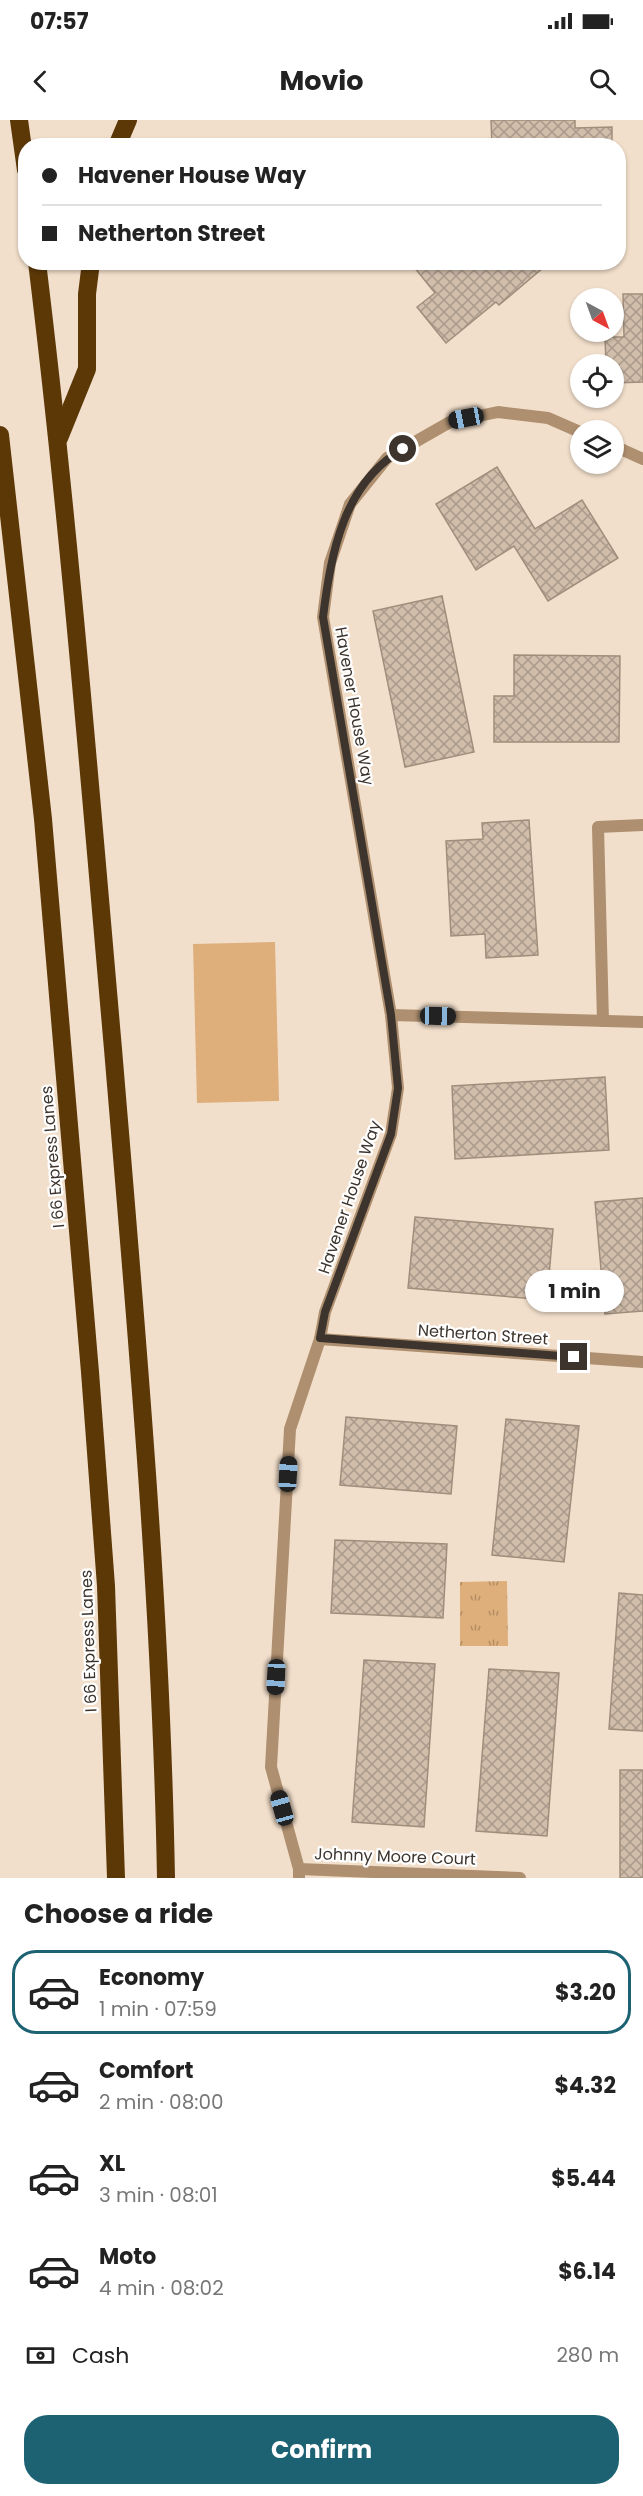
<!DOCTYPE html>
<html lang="en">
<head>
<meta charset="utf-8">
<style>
  body { margin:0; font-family:Poppins,sans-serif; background:#f2f2f2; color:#222; height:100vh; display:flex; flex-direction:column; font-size:22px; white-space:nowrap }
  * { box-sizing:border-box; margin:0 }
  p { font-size:20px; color:#767676 }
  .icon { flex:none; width:33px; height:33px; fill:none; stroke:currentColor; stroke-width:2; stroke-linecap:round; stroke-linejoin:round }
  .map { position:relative; height:1758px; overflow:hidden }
  .side { display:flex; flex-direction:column; background:#fff; flex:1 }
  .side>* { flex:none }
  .banner { position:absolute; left:18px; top:18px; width:608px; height:132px; border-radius:24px; box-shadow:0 2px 4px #0004; display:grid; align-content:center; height:132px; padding:0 24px; background:#fff }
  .needle { width:39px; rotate:139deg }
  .controls { position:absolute; left:570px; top:168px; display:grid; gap:12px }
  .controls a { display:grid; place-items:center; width:54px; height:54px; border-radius:50%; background:#fff; box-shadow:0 2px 4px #0004; font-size:30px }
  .end { position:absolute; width:27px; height:27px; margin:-14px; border:8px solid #3c342d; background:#fff; box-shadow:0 0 0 3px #fff }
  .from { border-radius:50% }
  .bubble { position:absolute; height:42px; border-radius:21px; background:#fff; box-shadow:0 2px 4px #0004; font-size:20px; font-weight:700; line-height:42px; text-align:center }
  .car { position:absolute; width:18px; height:36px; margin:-18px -9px; border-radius:8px; box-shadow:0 0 4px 2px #0007; background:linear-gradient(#222 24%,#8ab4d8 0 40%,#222 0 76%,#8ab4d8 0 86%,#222 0) }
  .banner b { display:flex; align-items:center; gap:21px; height:57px; font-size:22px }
  .banner b+b { border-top:2px solid #e0e0e0 }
  .banner i { width:15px; height:15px; background:#222 }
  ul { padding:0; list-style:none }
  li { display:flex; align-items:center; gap:18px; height:84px; margin:0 12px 9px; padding:0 12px; border:3px solid transparent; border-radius:24px }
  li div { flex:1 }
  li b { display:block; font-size:22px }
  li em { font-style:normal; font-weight:700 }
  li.active { border-color:#1d6273 }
  li>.icon { width:54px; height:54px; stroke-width:1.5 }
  h2 { padding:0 24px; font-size:27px; line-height:72px }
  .pay { display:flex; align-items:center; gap:15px; height:66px; padding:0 24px; font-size:22px }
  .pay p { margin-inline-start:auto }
  .primary-button { display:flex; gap:12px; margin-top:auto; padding:12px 24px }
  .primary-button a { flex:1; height:69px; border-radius:24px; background:#1d6273; color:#fff; font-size:24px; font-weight:700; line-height:69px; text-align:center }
  .status { display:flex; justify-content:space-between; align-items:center; height:42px; padding:0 30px; background:#fff; direction:ltr }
  .status svg { height:16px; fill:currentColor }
  header { display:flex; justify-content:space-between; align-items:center; height:78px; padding:0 24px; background:#fff; font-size:27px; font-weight:700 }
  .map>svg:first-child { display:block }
  .grass { fill:url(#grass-tufts) }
  .garden { fill:#deae7b }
  .building { fill:url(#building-cross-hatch); stroke:#a08e7c; stroke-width:1.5 }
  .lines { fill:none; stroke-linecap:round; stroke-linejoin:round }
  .lane { stroke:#ae8f6f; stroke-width:12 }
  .street { stroke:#ae8f6f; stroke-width:12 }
  .highway { stroke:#5c3807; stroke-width:18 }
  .route { stroke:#3c342d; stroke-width:8 }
  .labels { text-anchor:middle; stroke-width:4.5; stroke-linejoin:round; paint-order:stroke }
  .street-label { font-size:16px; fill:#3c342d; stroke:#fff }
</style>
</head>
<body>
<div class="status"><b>07:57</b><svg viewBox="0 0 49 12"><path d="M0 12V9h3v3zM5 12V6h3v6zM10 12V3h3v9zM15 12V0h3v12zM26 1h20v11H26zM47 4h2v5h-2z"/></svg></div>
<header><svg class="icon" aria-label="back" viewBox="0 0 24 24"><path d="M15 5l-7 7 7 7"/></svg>Movio<svg class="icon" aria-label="search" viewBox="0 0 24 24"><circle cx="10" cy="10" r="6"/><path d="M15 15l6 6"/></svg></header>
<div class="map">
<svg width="643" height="1758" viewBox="0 0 643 1758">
  <defs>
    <pattern id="grass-tufts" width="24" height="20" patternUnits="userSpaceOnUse" patternTransform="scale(1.5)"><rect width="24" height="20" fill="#deae7b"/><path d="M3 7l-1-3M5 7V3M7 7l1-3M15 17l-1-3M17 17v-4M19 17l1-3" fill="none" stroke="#b58e65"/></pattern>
    <pattern id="building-cross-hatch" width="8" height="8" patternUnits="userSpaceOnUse" patternTransform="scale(1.5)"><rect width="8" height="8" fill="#d0bdaa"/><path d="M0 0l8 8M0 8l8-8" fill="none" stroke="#aa9a8b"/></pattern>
  </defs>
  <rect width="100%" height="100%" fill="#f2dfcb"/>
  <polygon class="grass" points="507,1461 508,1526 460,1526 460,1462"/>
  <polygon class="garden" points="275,822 279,981 197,983 193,824"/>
  <g class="building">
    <polygon points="491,0 575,0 575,8 612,7 612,26 492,26"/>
    <polygon points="419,142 550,142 499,185 496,182 446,223 417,187 435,173 414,147"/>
    <polygon points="623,174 643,174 643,262 614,263 614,244 606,244 605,217 624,217"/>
    <polygon points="497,347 535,409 582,380 618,438 548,481 514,426 476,450 436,384"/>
    <polygon points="442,476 474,632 405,647 373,491"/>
    <polygon points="514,535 620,536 619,622 494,622 494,576 514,576"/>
    <polygon points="529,700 538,835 486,838 485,814 451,816 446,721 483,719 482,703"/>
    <polygon points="605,957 609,1030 455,1039 452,966"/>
    <polygon points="643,1078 643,1191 605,1194 595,1082"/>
    <polygon points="415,1097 553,1109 547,1180 408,1168"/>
    <polygon points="346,1297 457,1306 451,1374 340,1365"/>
    <polygon points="506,1299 579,1306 564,1442 492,1435"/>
    <polygon points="335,1420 447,1424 443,1498 331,1493"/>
    <polygon points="619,1473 643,1475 643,1611 609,1609"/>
    <polygon points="364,1540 435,1544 424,1707 352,1702"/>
    <polygon points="489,1549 559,1553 547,1716 476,1711"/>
    <rect x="620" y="1650" width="23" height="108"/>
  </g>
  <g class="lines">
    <polyline class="lane" points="603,901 598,707 643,705"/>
    <g class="street">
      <polyline points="614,326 643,339"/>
      <polyline points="391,895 643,902"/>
      <polyline points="320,1219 643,1242"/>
      <polyline points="299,1749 520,1758"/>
      <polyline points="299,1758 299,1749 271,1647 290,1309 320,1219 325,1192 391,1014 398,968 391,895 323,497 330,443 350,384 387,338 450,302 498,292 548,298 580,312"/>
    </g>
    <g class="highway">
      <polyline points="19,0 26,50"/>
      <polyline points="117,26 128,0"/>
      <path d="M37,142C69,404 90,666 113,929C136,1205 161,1481 166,1758"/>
      <polyline points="0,315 43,699 90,1252 106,1466 116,1758"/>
      <polyline points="59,318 87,249 87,174 91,142"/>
    </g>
  </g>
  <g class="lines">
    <path class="route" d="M403,329C343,363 331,434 323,497L391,895L398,968L391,1014L325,1192L320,1218L574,1237"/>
  </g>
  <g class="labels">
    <g class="street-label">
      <text transform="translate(355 586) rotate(80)" y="6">Havener House Way</text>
      <text transform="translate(52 1037) rotate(-95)" y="6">I 66 Express Lanes</text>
      <text transform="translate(349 1077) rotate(-71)" y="6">Havener House Way</text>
      <text transform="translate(483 1214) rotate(4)" y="6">Netherton Street</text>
      <text transform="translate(88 1521) rotate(-92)" y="6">I 66 Express Lanes</text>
      <text transform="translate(395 1736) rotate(2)" y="6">Johnny Moore Court</text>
    </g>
  </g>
</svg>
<div class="controls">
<a><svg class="needle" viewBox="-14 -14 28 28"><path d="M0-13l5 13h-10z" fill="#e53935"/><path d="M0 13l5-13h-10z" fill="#767676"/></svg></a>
<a><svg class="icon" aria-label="locate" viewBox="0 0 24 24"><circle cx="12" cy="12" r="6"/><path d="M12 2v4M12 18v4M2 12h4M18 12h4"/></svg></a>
<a><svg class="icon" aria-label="layers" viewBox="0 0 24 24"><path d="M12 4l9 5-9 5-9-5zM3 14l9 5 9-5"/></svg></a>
</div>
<i class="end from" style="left:403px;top:329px"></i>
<i class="end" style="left:574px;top:1237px"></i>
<div class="bubble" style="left:525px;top:1150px;width:99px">1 min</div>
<i class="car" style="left:466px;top:298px;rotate:259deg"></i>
<i class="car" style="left:438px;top:896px;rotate:91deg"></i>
<i class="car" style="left:288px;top:1354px;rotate:3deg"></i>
<i class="car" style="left:276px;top:1557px;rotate:183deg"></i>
<i class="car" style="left:282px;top:1688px;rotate:344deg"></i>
<div class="banner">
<b><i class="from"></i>Havener House Way</b>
<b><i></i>Netherton Street</b>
</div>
</div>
<section class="side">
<h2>Choose a ride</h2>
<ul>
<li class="active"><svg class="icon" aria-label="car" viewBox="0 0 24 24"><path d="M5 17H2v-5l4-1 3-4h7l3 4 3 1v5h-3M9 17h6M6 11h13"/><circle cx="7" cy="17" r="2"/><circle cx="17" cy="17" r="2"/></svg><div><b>Economy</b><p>1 min · 07:59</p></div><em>$3.20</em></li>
<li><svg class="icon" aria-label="car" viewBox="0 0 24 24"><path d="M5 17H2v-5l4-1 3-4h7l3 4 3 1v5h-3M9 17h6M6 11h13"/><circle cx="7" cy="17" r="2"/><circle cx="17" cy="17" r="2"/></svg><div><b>Comfort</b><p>2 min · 08:00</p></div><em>$4.32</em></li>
<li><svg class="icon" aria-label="car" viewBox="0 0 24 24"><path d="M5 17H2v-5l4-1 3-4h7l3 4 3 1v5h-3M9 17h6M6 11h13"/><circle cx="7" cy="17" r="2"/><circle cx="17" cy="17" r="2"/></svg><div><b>XL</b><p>3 min · 08:01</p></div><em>$5.44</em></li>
<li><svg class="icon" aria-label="car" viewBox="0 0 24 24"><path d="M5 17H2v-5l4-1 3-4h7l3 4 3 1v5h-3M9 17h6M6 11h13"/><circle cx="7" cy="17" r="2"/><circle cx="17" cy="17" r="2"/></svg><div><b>Moto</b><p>4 min · 08:02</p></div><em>$6.14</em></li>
</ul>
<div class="pay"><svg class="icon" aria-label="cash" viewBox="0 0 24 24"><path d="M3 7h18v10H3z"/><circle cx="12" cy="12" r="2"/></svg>Cash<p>280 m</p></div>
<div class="primary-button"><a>Confirm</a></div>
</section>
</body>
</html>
